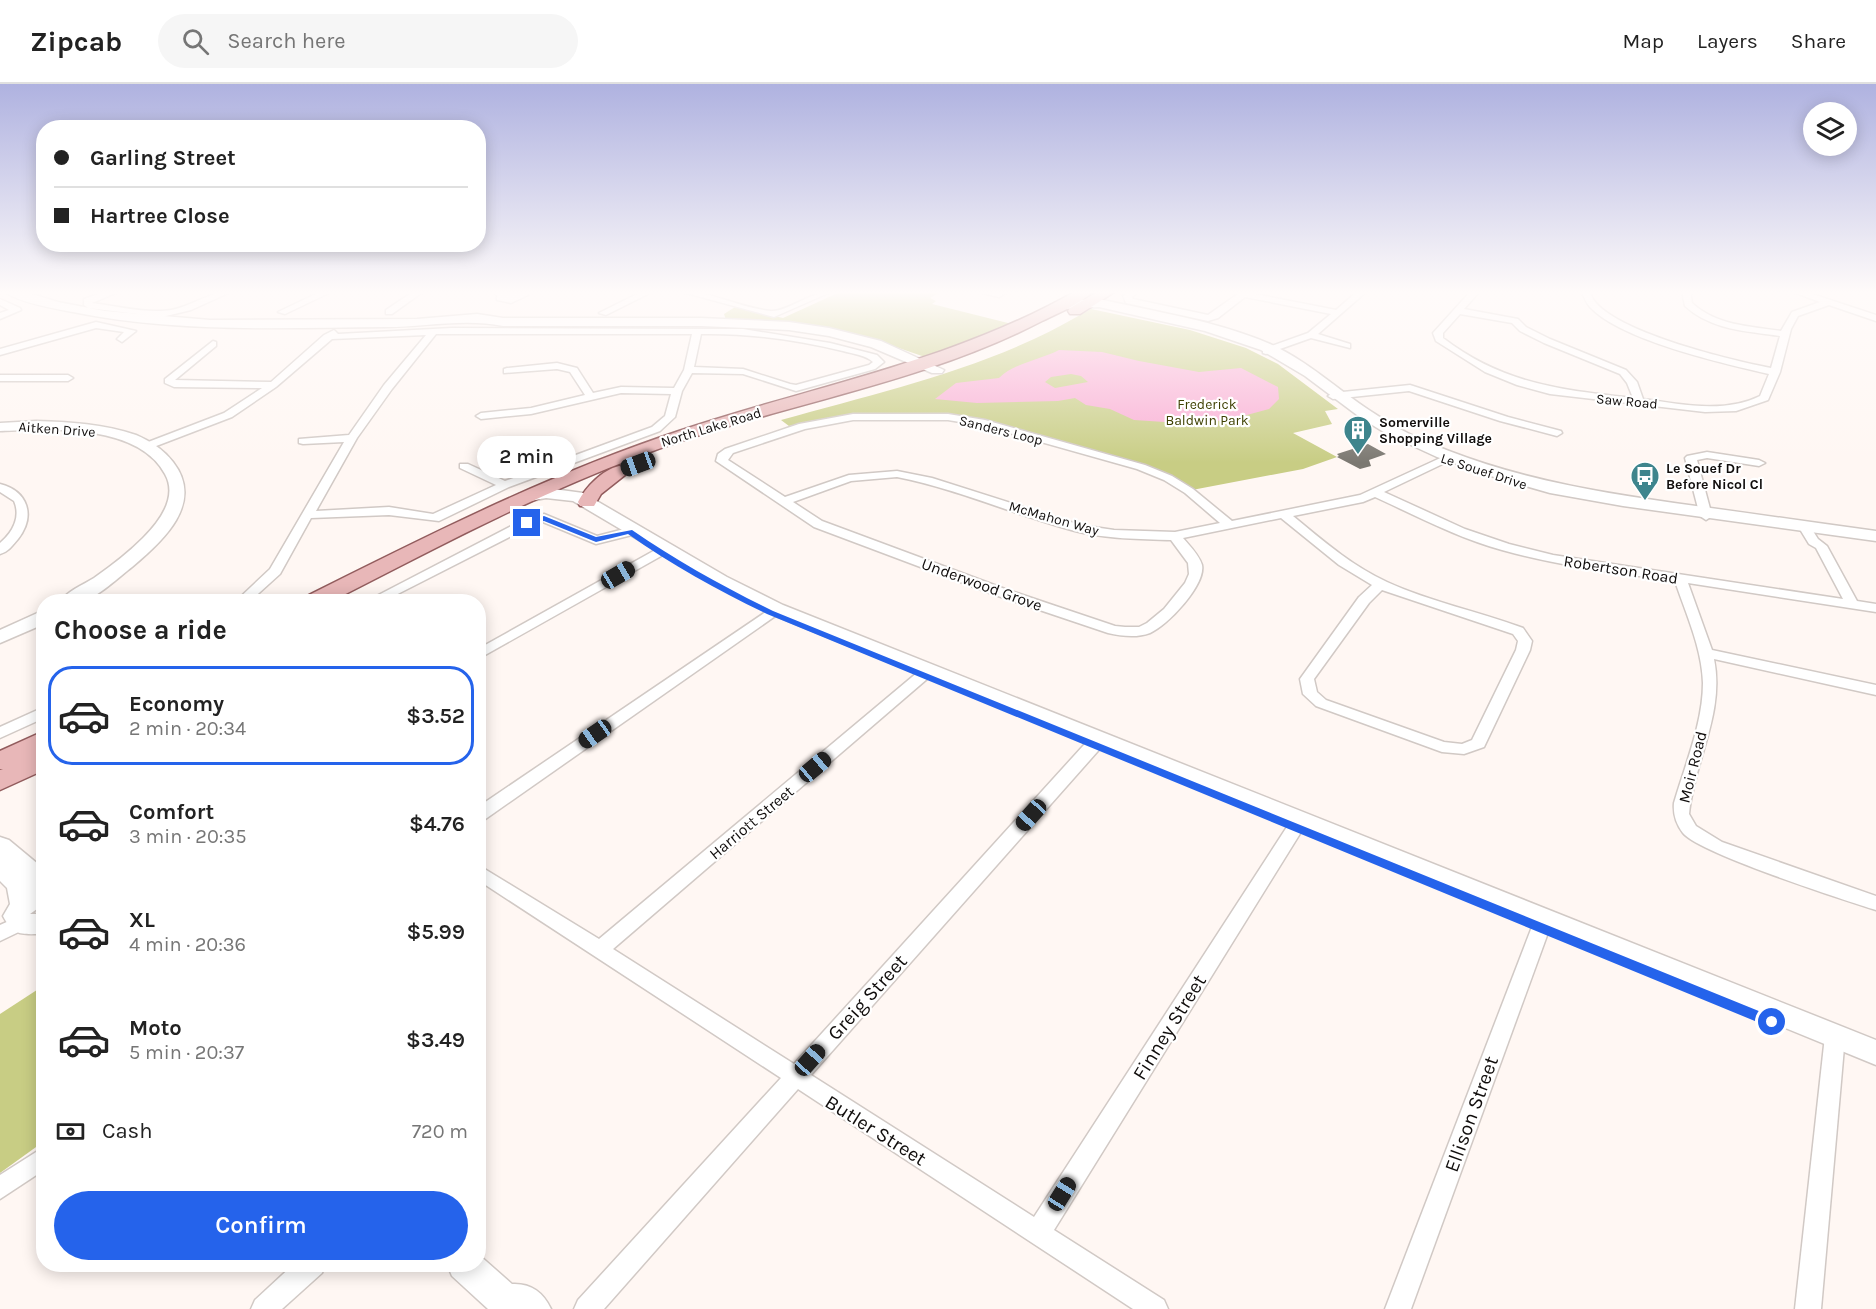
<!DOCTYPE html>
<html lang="en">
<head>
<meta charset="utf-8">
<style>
  body { margin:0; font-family:Karla,sans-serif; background:#f6f6f6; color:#222; height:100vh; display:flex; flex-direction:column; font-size:22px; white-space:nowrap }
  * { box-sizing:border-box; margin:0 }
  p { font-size:20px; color:#767676 }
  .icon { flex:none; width:33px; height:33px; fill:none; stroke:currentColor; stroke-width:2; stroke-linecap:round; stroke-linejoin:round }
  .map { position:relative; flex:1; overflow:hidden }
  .sheet { position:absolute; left:36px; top:510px; width:450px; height:678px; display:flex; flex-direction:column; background:#fff; border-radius:24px; box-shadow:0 3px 15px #0003 }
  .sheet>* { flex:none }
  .banner { position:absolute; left:36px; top:36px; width:450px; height:132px; border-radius:24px; box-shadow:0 3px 15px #0003; display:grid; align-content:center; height:132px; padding:0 18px; background:#fff }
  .tools { position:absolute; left:1803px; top:18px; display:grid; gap:12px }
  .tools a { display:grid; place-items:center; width:54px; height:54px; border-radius:50%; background:#fff; box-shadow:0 3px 15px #0003; font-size:30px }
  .end { position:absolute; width:27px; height:27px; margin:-14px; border:8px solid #2563eb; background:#fff; box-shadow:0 0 0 3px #fff }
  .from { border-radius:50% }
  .bubble { position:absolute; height:42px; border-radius:21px; background:#fff; box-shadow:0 3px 15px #0003; font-size:20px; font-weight:600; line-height:42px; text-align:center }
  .car { position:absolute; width:18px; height:36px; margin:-18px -9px; border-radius:8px; box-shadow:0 0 4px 2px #0007; background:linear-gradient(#222 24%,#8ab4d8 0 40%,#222 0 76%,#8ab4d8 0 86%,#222 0) }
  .banner b { display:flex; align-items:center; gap:21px; height:57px; font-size:22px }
  .banner b+b { border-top:2px solid #e0e0e0 }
  .banner i { width:15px; height:15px; background:#222 }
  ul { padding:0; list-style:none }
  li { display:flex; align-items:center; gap:18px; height:99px; margin:0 12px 9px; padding:0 6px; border:3px solid transparent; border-radius:24px }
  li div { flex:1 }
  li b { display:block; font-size:22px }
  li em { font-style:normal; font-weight:600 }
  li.on { border-color:#2563eb }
  li>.icon { width:54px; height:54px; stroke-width:1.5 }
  h2 { padding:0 18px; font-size:27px; line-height:72px }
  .pay { display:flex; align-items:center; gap:15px; height:66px; padding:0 18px; font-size:22px }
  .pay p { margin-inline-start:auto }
  .button { display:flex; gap:12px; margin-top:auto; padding:12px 18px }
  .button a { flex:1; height:69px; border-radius:36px; background:#2563eb; color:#fff; font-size:24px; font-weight:600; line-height:69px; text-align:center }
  header { display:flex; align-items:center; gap:36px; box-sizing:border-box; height:84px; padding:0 30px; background:#fff; border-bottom:2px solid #e0e0e0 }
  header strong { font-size:28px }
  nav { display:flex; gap:33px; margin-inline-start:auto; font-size:21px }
  .search { width:420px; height:54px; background:#f6f6f6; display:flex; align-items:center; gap:15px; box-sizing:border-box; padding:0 21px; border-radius:33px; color:#767676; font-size:22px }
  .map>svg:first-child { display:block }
  .green { fill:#c8cd84 }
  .water { fill:#f9aed4; fill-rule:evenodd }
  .building { fill:#7b7871 }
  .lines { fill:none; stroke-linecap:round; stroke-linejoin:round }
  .street-casing { stroke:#d1c9c5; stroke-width:3 }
  .secondary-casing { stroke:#d1c9c5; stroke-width:3 }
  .primary-casing { stroke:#925c5d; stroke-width:3 }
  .street { fill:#fff; fill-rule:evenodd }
  .secondary { fill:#fff; fill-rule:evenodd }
  .primary { fill:#e8b7b8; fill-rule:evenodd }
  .route { fill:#2563eb }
  .labels { text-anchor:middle; stroke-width:4.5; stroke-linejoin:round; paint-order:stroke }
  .far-street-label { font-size:14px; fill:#100d0c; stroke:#fff }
  .far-park-label { font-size:14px; fill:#3e4002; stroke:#fff }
  .far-poi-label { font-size:14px; font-weight:bold; fill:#100d0c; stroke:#fff; text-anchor:start }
  .street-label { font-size:16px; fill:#100d0c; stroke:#fff }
  .near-street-label { font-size:20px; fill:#100d0c; stroke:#fff }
</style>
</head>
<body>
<header>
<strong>Zipcab</strong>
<div class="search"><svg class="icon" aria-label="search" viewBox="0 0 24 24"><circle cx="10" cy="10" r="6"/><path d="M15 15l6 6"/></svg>Search here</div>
<nav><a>Map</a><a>Layers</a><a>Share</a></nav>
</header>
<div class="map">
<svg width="1876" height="1225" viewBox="0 0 1876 1225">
  <rect width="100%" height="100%" fill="#fff7f3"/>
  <g class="green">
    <polygon points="842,207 942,207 930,214 936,217 932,220 1012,240 925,273 890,261 850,252 726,236 724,230 735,223 783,234"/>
    <path d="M1091,225L1190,246L1246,264L1278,280L1338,325L1325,327L1332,340L1293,349L1337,373L1303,385L1192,406L1167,390L988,338L866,330L789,342L781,336C866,312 954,292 1034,255C1054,246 1072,235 1091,225Z"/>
    <polygon points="43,902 43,1058 0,1089 0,930"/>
  </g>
  <path class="water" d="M1059,266L1102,268L1139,277L1199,288L1241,284L1278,303L1279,315L1269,325L1232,335L1195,340L1134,336L1110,325L1086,321L1075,314L1058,317L977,319L935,315L956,299L999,294C1014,279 1040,276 1059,266ZM1071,290L1081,292L1088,298L1055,304L1045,298L1051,293Z"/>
  <polygon class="building" points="1368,360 1386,370 1369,376 1371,382 1360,385 1337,373 1339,372 1337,370"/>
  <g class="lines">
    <g class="street-casing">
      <g id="street">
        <path d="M108,207H120L92,219C115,222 149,230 171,226C193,222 210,207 233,207L191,226L162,233L88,224L84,221V215Z"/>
        <polygon points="322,207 333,207 285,230 278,228"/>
        <polygon points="414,207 424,207 392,230 386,230 386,226"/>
        <polygon points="490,207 501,207 506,211 502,214"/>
        <polygon points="643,207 654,207 606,231 599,229"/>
        <path d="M679,207C711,207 740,224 771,227C787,228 812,207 833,207L774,233Z"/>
        <polygon points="974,207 1009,207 999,213"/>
        <polygon points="1129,207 1139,207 1132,213 1133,215 1208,231 1242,207 1251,207 1250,209 1336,226 1358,207 1367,207 1318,250 1350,260 1350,264 1311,254 1266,270 1263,269 1263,265 1308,249 1331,230 1245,213 1218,234 1208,237 1126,219 1123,212"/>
        <path d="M1471,207H1480L1464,225L1518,235L1526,243L1550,255L1626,286L1637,298L1643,315C1682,320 1723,330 1760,312L1769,290C1725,280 1620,256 1590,223C1586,219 1584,212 1581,207H1589C1591,211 1593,216 1596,219C1623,250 1730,276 1771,284L1780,252C1746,247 1711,246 1685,222L1682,207H1690L1692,219C1717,242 1750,242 1781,247L1792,228L1820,218L1791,207H1803L1876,231V237L1829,221L1798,232L1791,245L1780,288L1768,316L1736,327L1705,328L1550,310L1517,301L1485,288L1436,257L1433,249ZM1460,230L1512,239L1520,247L1544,259L1620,290L1627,299L1633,314C1561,306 1503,300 1443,254V249Z"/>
        <polygon points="0,215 20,224 21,226 0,235 0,229 9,226 0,221"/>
        <polygon points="96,238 136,247 122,258 117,255 124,248 96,244 0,271 0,265"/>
        <path d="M452,244L743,245L830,259L877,271L884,278L875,285L796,307L743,290L692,289L682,307L675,333L660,347L509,403L439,437L389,431L311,434L280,490L249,518H235L270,485L344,358L303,360L299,359V355L349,351L384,301L426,251L332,255L276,303L232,333L151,364H143V360L224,329L262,304L174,303L165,299V295L213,257L216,258V262L175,296L271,298L324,251L334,246L338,250ZM436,250H692L684,286L674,304L621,303L593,309L577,284L557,279L507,284L504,285V289L557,285L570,288L585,311L531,324L481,329L476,332L481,335L531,330L621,309L671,310L665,332L652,343L505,397L468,380H460V384L496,401L433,430L389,423L316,427L357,354L392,305ZM701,250C749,249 796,256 843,267C853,270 866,271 873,278L869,281L796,301L790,300L743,285L694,283Z"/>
        <polygon points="0,291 68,291 73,294 68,297 0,297"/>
        <polygon points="1410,301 1508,333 1561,347 1562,349 1557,352 1500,337 1409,307 1333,315 1328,312 1333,309"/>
        <path d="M853,330H948L985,336L1145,381L1172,392L1193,405L1232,437L1360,411L1449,370L1455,373L1453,375L1384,408L1465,445L1509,460L1553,471L1843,515L1816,464L1809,460L1798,442L1804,438L1808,439L1818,455L1827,462L1857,517L1876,520V528L1688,499L1712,566L1876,601V611L1714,575C1725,630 1694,677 1689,730L1696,742L1722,758L1876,812V826C1844,816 1699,769 1683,749C1676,740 1673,730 1674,719C1685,681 1703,639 1703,599C1702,564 1686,530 1675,497C1617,489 1559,482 1502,466C1458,454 1417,432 1375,413L1363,418L1293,432C1322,456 1352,482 1387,498C1430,518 1478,527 1523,544L1532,557L1530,566L1484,663L1464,670L1442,668L1316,622L1303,610L1300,595L1359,513L1372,501L1339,481L1281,434L1183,454C1190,462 1199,471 1202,481C1206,501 1167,542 1150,549C1137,554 1121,552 1108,549L995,511L814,443L716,377L718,370L725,365L799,340ZM853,336H948L984,342L1137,385L1164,396L1185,409L1220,439L1175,448L1114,446L1080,441L932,394L897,387L849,391L785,413L728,376L733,369L805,345ZM897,393C958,405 1015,431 1075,447C1106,455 1139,455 1171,456L1188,479L1189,490L1185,499L1164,525L1147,539L1139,543H1125L1115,542L1005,505L822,437L793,418L851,397ZM1382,506L1513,550L1518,557L1516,566L1472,656L1462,660L1444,658L1326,616L1317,608L1314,595L1369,519Z"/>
        <polygon points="1707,368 1759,376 1765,379 1759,382 1707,374 1697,376 1712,432 1706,436 1700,432 1685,374 1687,372"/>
        <path d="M0,400C28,407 36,432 18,455C13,461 8,468 0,470V459C13,448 21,433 14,417L0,408Z"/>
        <polygon points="544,430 597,452 636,442 642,446 640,449 596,460 543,438 531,442 382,518 365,518 523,436"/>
        <polygon points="666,460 672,464 670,467 478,575 478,565"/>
        <polygon points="776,521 783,525 781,528 484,736 478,738 478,723"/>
        <polygon points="929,582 936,586 934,589 613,865 794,980 1093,651 1105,651 1107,655 1105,659 811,991 1034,1133 1294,732 1306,732 1309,736 1306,740 1054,1146 1164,1216 1168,1225 1133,1225 798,1005 604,1225 574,1225 578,1216 781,994 478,796 478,781 599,855 924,583"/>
        <polygon points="44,623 44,634 0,654 0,643"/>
        <polygon points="1544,828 1551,830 1553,835 1411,1225 1385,1225 1535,835 1537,830"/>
        <polygon points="20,832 27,834 29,839 27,844 0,857 0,841"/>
        <polygon points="1835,943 1842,946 1845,952 1821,1225 1795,1225 1825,952 1828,946"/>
        <polygon points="44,1063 44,1086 0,1115 0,1091"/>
        <polygon points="294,1180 325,1180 322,1189 282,1225 251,1225 255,1216"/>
      </g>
    </g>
    <g class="secondary-casing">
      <g id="secondary">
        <path d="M4,207H22L58,218L105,227L210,236L417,235L477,230L503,234H701L789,238L829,244L881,257L944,286L942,289H932L871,263L829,252L789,246L701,242H503C465,234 424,243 386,243C281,244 176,249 73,228C56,225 16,218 4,207Z"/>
        <polygon points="504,207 521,207 528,211 511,219 497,216 497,210"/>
        <path d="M1099,215C1156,228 1217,237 1270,260C1308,277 1338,306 1372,328C1395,344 1422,357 1449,367C1529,398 1611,410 1696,422C1756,430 1816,439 1876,447V457L1623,422L1550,409L1494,393L1437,373L1387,350L1361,334L1305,292L1261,266L1205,247L1099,223L1062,225L1056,221L1062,217Z"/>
        <path d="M36,337C70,338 104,340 136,351C150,357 163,365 173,378C205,419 163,457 132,483C120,492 97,514 83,517C76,519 67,518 60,518C67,507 83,501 94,494C111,482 128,469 143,454C160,437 178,413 165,390C138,339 48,345 0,347V339Z"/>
        <polygon points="546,404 583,409 727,493 783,521 1876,956 1876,981 769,529 715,501 573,417 546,414 525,418 517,413 519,410"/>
        <polygon points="44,526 44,540 0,559 0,546"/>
        <path d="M0,753L9,756L44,785V820L30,830H44V850C22,850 14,853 3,832L10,820L7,804L0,797Z"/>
        <path d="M478,1170L512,1200C531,1199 543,1208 551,1225H488L452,1192L447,1180H478Z"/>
      </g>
    </g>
    <g class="primary-casing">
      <g id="primary">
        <path d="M1076,207H1093C1081,220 1058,229 1042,237C917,302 774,321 642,371C535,411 433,465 330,518H303L305,513C427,452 549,390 679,347C813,302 952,278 1076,207Z"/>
        <polygon points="1099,207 1116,207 1080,230 1070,230 1068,227 1070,224"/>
        <path d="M619,382L625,383L628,387L625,391L601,410L594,422H580L578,418C586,403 602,386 619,382Z"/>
        <polygon points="44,647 44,665 38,668 44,667 44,686 0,706 0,686 3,685 0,685 0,667"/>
      </g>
    </g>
    <use href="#street" class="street"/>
    <use href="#secondary" class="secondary"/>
    <use href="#primary" class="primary"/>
  </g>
  <linearGradient id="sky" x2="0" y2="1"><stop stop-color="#afb2e0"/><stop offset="0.55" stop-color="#fffbfa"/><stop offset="1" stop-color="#fffbfa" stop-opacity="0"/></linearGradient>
  <rect width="1876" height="379" fill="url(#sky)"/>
  <path class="route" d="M544,432L596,453L632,446C677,477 724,503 773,527L1776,934L1778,938L1776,942H1767L767,530C719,507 672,481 628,450L596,458L544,437L527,442L523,439Z"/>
  <defs>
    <g id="building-pin" transform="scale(1.5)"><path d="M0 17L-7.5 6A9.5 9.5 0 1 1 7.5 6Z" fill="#3e858d" stroke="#fff"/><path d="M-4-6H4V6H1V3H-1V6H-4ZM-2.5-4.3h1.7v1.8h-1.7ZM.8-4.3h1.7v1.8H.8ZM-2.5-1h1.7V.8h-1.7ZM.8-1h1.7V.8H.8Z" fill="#fff"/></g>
    <g id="bus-pin" transform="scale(1.5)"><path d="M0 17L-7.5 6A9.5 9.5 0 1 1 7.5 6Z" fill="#3e858d" stroke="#fff"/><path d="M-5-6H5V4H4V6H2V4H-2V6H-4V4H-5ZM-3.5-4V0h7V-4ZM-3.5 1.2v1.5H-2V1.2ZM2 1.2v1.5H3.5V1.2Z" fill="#fff"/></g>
  </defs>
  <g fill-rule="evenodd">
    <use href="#building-pin" x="1358" y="346"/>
    <use href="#bus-pin" x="1645" y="392"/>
  </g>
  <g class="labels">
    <g class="far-street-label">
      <text transform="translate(1627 317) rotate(5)" y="5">Saw Road</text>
      <text transform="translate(711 343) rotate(-17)" y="5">North Lake Road</text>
      <text transform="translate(57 345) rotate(4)" y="5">Aitken Drive</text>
      <text transform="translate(1001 346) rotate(14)" y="5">Sanders Loop</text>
      <text transform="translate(1484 387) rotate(18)" y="5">Le Souef Drive</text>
      <text transform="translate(1054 434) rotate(16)" y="5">McMahon Way</text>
    </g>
    <g class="far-park-label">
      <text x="1207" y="325">Frederick<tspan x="1207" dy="16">Baldwin Park</tspan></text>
    </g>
    <g class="far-poi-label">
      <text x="1379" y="343">Somerville<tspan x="1379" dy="16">Shopping Village</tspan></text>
      <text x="1666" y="389">Le Souef Dr<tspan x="1666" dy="16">Before Nicol Cl</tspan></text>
    </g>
    <g class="street-label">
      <text transform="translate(1621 485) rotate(9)" y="6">Robertson Road</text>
      <text transform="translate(982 500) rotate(20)" y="6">Underwood Grove</text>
      <text transform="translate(1692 683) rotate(-76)" y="6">Moir Road</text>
      <text transform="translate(751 738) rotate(-40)" y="6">Harriott Street</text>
    </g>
    <g class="near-street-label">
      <text transform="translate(867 913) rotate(-48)" y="7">Greig Street</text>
      <text transform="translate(1169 943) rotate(-58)" y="7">Finney Street</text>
      <text transform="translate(1471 1030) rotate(-70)" y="7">Ellison Street</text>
      <text transform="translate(876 1046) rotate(32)" y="7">Butler Street</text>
    </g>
  </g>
</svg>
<div class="tools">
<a><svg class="icon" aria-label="layers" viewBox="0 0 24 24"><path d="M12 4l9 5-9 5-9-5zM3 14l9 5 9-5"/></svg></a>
</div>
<i class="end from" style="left:1772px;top:938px"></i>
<i class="end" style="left:527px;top:439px"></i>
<div class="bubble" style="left:477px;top:352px;width:99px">2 min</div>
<i class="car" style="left:638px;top:380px;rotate:250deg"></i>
<i class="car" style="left:618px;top:491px;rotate:60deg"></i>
<i class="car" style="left:595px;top:650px;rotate:235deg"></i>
<i class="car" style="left:815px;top:683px;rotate:50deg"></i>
<i class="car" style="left:1031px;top:731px;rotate:222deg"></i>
<i class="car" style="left:810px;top:976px;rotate:42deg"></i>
<i class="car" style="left:1062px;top:1110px;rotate:32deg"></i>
<div class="banner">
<b><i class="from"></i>Garling Street</b>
<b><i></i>Hartree Close</b>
</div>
<section class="sheet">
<h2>Choose a ride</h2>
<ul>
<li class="on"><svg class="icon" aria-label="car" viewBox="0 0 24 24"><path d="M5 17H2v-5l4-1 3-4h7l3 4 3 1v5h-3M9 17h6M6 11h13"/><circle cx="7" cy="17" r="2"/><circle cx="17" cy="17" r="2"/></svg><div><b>Economy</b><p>2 min · 20:34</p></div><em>$3.52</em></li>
<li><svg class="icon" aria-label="car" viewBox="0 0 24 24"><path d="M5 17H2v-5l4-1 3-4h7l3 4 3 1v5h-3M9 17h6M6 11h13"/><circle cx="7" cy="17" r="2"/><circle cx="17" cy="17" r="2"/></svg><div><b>Comfort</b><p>3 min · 20:35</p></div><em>$4.76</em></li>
<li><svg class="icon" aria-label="car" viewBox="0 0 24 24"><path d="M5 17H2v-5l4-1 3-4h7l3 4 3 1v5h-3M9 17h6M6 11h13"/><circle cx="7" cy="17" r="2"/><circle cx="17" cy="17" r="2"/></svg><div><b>XL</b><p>4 min · 20:36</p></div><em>$5.99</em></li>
<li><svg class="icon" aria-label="car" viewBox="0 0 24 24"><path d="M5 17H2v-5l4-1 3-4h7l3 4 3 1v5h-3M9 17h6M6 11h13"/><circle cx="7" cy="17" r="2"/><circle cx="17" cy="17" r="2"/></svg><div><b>Moto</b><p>5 min · 20:37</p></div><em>$3.49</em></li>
</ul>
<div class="pay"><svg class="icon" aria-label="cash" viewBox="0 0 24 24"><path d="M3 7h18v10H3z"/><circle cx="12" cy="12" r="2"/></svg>Cash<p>720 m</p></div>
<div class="button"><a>Confirm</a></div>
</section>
</div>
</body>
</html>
